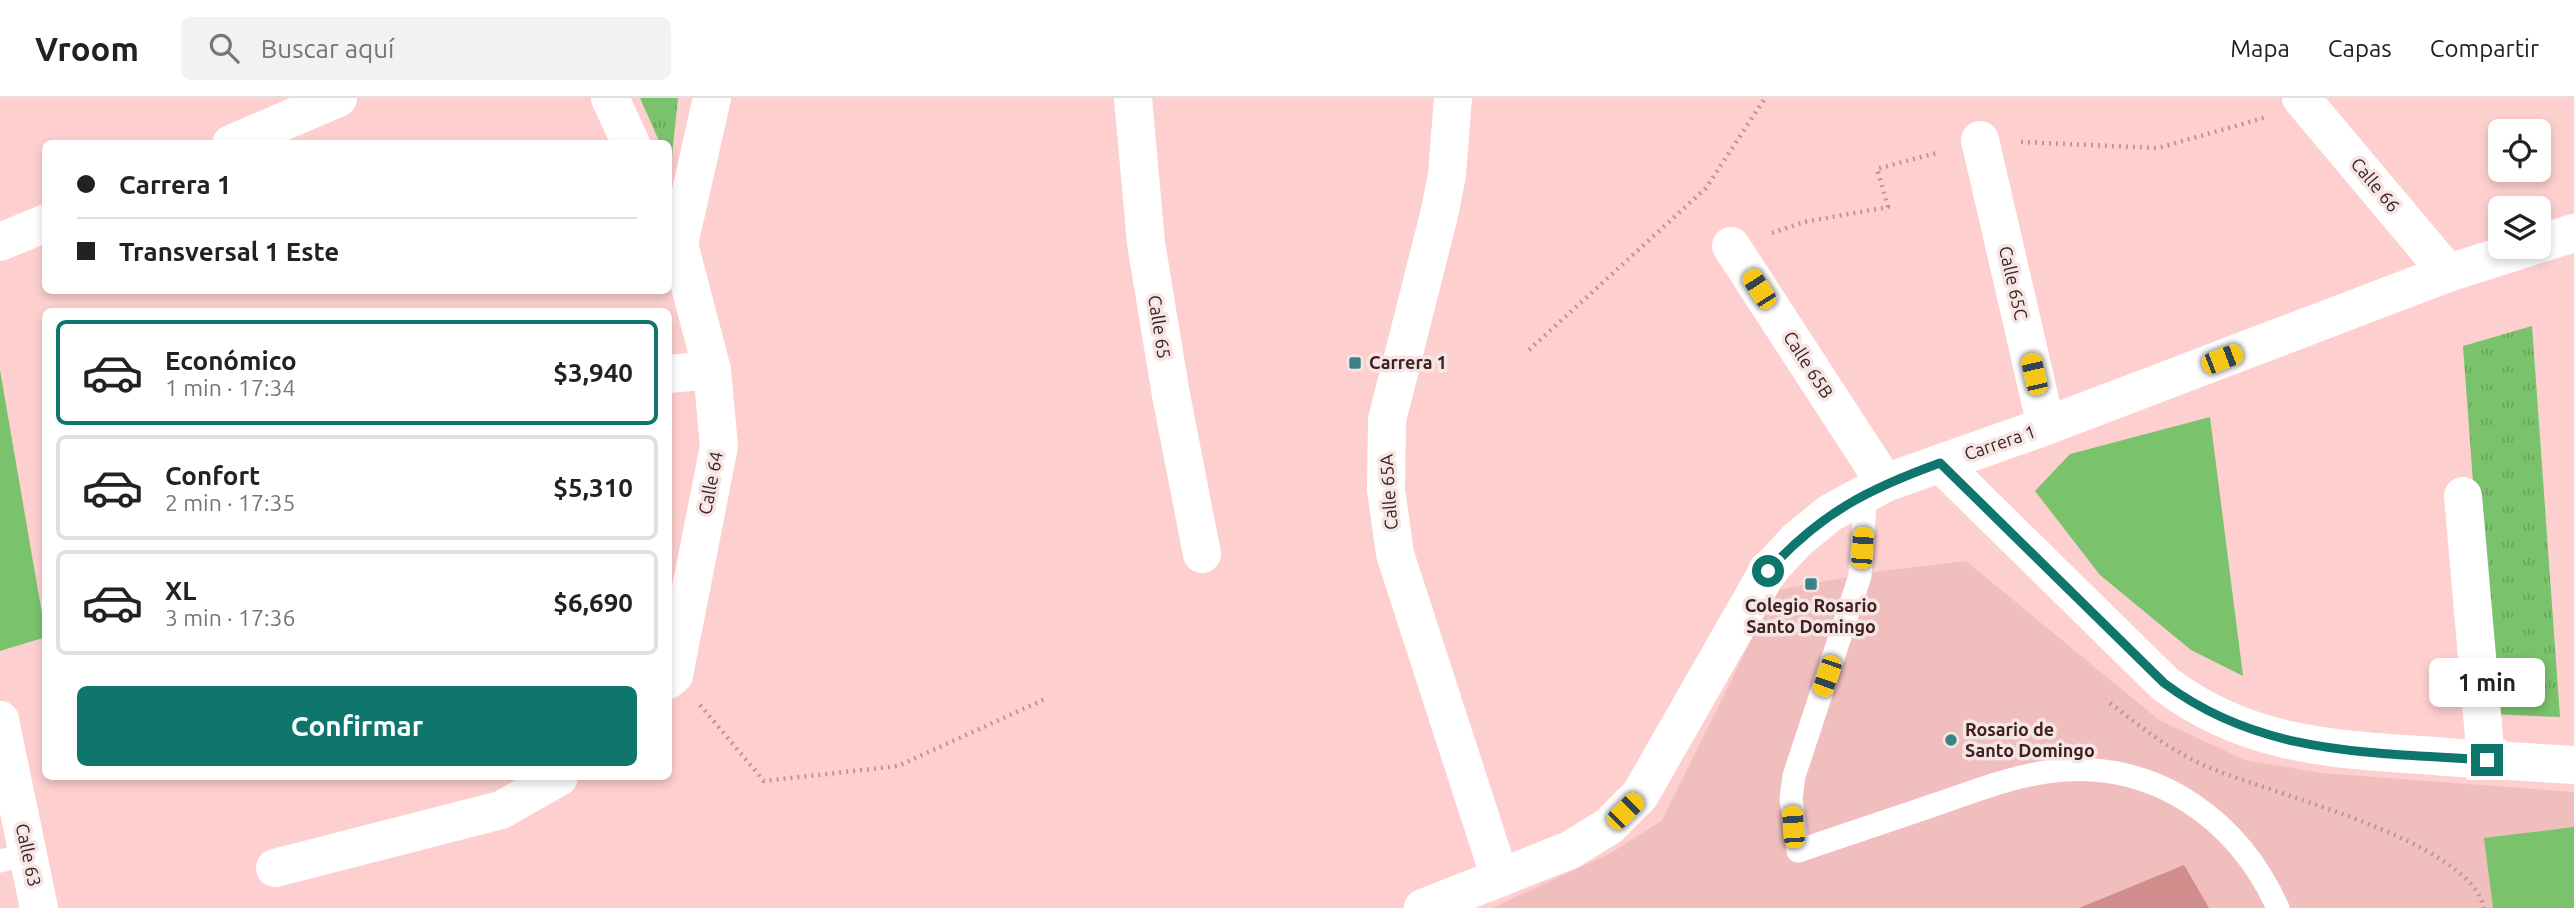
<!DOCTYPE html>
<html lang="es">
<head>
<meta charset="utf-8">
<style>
  body { margin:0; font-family:Ubuntu,sans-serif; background:#f2f2f2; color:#222; height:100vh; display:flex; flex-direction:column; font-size:26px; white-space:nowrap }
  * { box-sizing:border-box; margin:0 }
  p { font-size:23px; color:#767676 }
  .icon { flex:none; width:38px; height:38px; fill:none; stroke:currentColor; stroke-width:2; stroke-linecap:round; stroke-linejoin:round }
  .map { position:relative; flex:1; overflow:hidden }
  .drawer { position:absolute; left:42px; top:210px; width:630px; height:472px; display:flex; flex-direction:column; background:#fff; border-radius:10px; box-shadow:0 4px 10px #0003 }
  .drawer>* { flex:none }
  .banner { position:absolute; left:42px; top:42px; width:630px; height:154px; border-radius:10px; box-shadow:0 4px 10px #0003; display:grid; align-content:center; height:154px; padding:0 35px; background:#fff }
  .fabs { position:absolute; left:2488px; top:21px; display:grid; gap:14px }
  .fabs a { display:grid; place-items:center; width:63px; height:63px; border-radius:10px; background:#fff; box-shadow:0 4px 10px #0003; font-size:35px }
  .end { position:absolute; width:32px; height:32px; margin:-16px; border:9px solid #0f766e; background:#fff; box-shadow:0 0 0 4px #fff }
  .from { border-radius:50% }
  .bubble { position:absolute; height:49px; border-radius:10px; background:#fff; box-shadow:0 4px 10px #0003; font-size:23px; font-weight:600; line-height:49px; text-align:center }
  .car { position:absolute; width:21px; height:42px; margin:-21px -10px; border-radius:9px; box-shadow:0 0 5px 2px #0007; background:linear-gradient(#f5c518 24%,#345 0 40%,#f5c518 0 76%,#345 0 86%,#f5c518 0) }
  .banner b { display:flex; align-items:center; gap:24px; height:66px; font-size:26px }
  .banner b+b { border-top:2px solid #e0e0e0 }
  .banner i { width:18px; height:18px; background:#222 }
  ul { padding:12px 0 0; list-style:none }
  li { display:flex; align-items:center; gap:21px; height:105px; margin:0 14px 10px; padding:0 21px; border:4px solid #e0e0e0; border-radius:10px }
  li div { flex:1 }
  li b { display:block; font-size:26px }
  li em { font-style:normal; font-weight:600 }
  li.active { border-color:#0f766e }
  li>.icon { width:63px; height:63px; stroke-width:1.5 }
  .action { display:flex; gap:14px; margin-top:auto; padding:14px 35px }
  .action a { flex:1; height:80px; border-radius:10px; background:#0f766e; color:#fff; font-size:28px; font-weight:600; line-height:80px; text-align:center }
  header { display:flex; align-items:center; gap:42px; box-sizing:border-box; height:98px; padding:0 35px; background:#fff; border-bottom:2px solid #e0e0e0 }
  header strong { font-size:33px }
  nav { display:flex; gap:38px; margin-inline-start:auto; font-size:24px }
  .search { width:490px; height:63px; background:#f2f2f2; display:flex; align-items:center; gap:18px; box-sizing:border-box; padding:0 24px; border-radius:10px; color:#767676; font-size:26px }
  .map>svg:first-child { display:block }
  .built { fill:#f0bfbd }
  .grass { fill:url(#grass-tufts) }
  .park { fill:#7ac26c }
  .building { fill:#d18d8c }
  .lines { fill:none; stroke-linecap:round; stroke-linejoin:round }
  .path { stroke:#bd9695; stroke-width:4.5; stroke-dasharray:2 5; stroke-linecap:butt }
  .lane { stroke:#fff; stroke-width:23 }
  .street { stroke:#fff; stroke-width:38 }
  .secondary { stroke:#fff; stroke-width:38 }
  .route { stroke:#0f766e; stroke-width:9 }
  .poi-dot { fill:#3b8387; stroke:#f5e6e5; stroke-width:2.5 }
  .labels { text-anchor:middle; stroke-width:7; stroke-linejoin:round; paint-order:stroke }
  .street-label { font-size:18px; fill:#3d2221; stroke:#f5e6e5 }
  .poi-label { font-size:18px; font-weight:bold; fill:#3d2221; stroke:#f5e6e5; text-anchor:start }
</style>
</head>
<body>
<header>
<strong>Vroom</strong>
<div class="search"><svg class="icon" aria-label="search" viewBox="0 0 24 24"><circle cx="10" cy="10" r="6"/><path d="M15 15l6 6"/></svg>Buscar aquí</div>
<nav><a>Mapa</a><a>Capas</a><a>Compartir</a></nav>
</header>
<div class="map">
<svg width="2574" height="810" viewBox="0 0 2574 810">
  <defs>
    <pattern id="grass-tufts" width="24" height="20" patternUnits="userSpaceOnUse" patternTransform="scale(1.75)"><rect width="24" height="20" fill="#7ac26c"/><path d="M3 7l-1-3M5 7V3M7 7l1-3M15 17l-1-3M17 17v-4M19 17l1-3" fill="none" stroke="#6aa65d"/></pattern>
  </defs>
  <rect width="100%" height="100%" fill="#fdd0cf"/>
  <polygon class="built" points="1966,463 2159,622 2245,662 2321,675 2574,694 2574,810 1492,810 1611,755 1662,722 1776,492 1881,473"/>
  <g class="grass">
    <polygon points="640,0 678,0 671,68 668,46 660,45"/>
    <polygon points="2532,228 2560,619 2490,616 2463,248"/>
  </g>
  <g class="park">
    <polygon points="0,272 46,539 0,553"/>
    <polygon points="2210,319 2243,578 2191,552 2100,477 2035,393 2070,356"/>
    <polygon points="2574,729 2574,810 2493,810 2484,740"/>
  </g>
  <polygon class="building" points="2184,767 2209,810 2079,810"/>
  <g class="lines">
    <g class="path">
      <polyline points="2021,44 2158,50 2267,19"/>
      <polyline points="1772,135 1804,124 1888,109 1877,71 1940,54"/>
      <polyline points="1529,252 1706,90 1765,0"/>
      <path d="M2110,605C2139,628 2166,649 2199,665C2262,695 2469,740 2484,810"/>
      <polyline points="700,607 764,683 898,668 1045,601"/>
    </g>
    <g class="lane">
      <path d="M1866,394L1860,478L1794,678L1791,700L1798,753C1845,737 1893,721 1940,705C1980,691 2021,675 2064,672C2161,666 2239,724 2278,810"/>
      <polyline points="0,763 28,756"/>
    </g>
    <g class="street">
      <polyline points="610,0 631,46"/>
      <polyline points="1133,0 1146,145 1171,297 1202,456"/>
      <polyline points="1453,0 1447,77 1439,117 1387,322 1386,392 1395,456 1500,780"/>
      <polyline points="2301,0 2448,175"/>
      <polyline points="1980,42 2046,328"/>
      <polyline points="668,125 679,146 712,272 719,348 674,577 668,582"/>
      <polyline points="679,146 712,0"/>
      <polyline points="2539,146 2574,135"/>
      <polyline points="1731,148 1885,385"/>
      <polyline points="668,276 712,272"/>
      <path d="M1940,365L2164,585C2242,645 2325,651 2420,657C2471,661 2523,664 2574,667"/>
      <polyline points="2463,398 2486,662"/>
      <polyline points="0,622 39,810"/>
      <polyline points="275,770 501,712 559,679"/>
      <polyline points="1423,810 1570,752 1609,728 1640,697 1768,473 1797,442 1830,415 1885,385 2046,328 2448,175 2530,149"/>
    </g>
    <g class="secondary">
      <polyline points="231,46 338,0"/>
      <polyline points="0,144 46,125"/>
    </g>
  </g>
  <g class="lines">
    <path class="route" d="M1768,473C1821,415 1868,391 1940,365L2164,585C2261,658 2371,654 2487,662"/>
  </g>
  <g class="poi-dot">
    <rect x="1348" y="258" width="14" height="14" rx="3.5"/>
    <rect x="1804" y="479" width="14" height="14" rx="3.5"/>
    <circle cx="1951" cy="642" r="7"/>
  </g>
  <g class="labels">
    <g class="street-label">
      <text transform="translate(2375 87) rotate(50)" y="6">Calle 66</text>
      <text transform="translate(2013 185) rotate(77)" y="6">Calle 65C</text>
      <text transform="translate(1159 229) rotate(81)" y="6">Calle 65</text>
      <text transform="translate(1808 267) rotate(57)" y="6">Calle 65B</text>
      <text transform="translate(2000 345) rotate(-19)" y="6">Carrera 1</text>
      <text transform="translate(711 385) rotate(-79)" y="6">Calle 64</text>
      <text transform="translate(1389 394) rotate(-94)" y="6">Calle 65A</text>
      <text transform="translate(28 757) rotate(78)" y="6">Calle 63</text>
    </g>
    <g class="poi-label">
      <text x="1369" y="271">Carrera 1</text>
      <text x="1811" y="514" text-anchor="middle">Colegio Rosario<tspan x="1811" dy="21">Santo Domingo</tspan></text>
      <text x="1965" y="638">Rosario de<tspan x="1965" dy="21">Santo Domingo</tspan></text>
    </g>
  </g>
</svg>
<div class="fabs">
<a><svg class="icon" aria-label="locate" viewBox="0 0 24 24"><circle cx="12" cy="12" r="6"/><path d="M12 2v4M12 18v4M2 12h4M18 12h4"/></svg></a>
<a><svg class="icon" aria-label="layers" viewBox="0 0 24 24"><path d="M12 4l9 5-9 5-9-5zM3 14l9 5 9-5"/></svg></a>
</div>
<i class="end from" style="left:1768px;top:473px"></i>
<i class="end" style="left:2487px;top:662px"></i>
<div class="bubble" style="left:2429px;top:560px;width:116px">1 min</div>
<i class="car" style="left:1759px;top:191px;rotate:327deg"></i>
<i class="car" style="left:2222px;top:261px;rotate:69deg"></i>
<i class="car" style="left:2034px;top:276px;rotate:347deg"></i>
<i class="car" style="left:1862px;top:450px;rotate:4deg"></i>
<i class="car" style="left:1827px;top:578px;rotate:199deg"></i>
<i class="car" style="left:1625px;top:713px;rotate:45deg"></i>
<i class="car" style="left:1793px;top:729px;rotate:356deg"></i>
<div class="banner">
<b><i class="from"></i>Carrera 1</b>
<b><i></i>Transversal 1 Este</b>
</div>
<section class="drawer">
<ul>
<li class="active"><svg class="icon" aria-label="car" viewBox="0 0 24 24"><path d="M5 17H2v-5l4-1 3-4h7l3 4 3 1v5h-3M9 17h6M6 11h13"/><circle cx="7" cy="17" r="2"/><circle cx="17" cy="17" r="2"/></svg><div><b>Económico</b><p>1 min · 17:34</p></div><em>$3,940</em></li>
<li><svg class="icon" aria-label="car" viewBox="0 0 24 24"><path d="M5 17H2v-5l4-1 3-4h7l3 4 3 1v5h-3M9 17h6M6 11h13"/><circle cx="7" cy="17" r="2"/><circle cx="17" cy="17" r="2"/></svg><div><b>Confort</b><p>2 min · 17:35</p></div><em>$5,310</em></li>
<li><svg class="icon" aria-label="car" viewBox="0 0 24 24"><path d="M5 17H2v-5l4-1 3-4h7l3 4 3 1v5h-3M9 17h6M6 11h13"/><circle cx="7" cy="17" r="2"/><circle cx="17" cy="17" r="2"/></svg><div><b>XL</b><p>3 min · 17:36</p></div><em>$6,690</em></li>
</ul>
<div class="action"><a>Confirmar</a></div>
</section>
</div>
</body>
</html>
